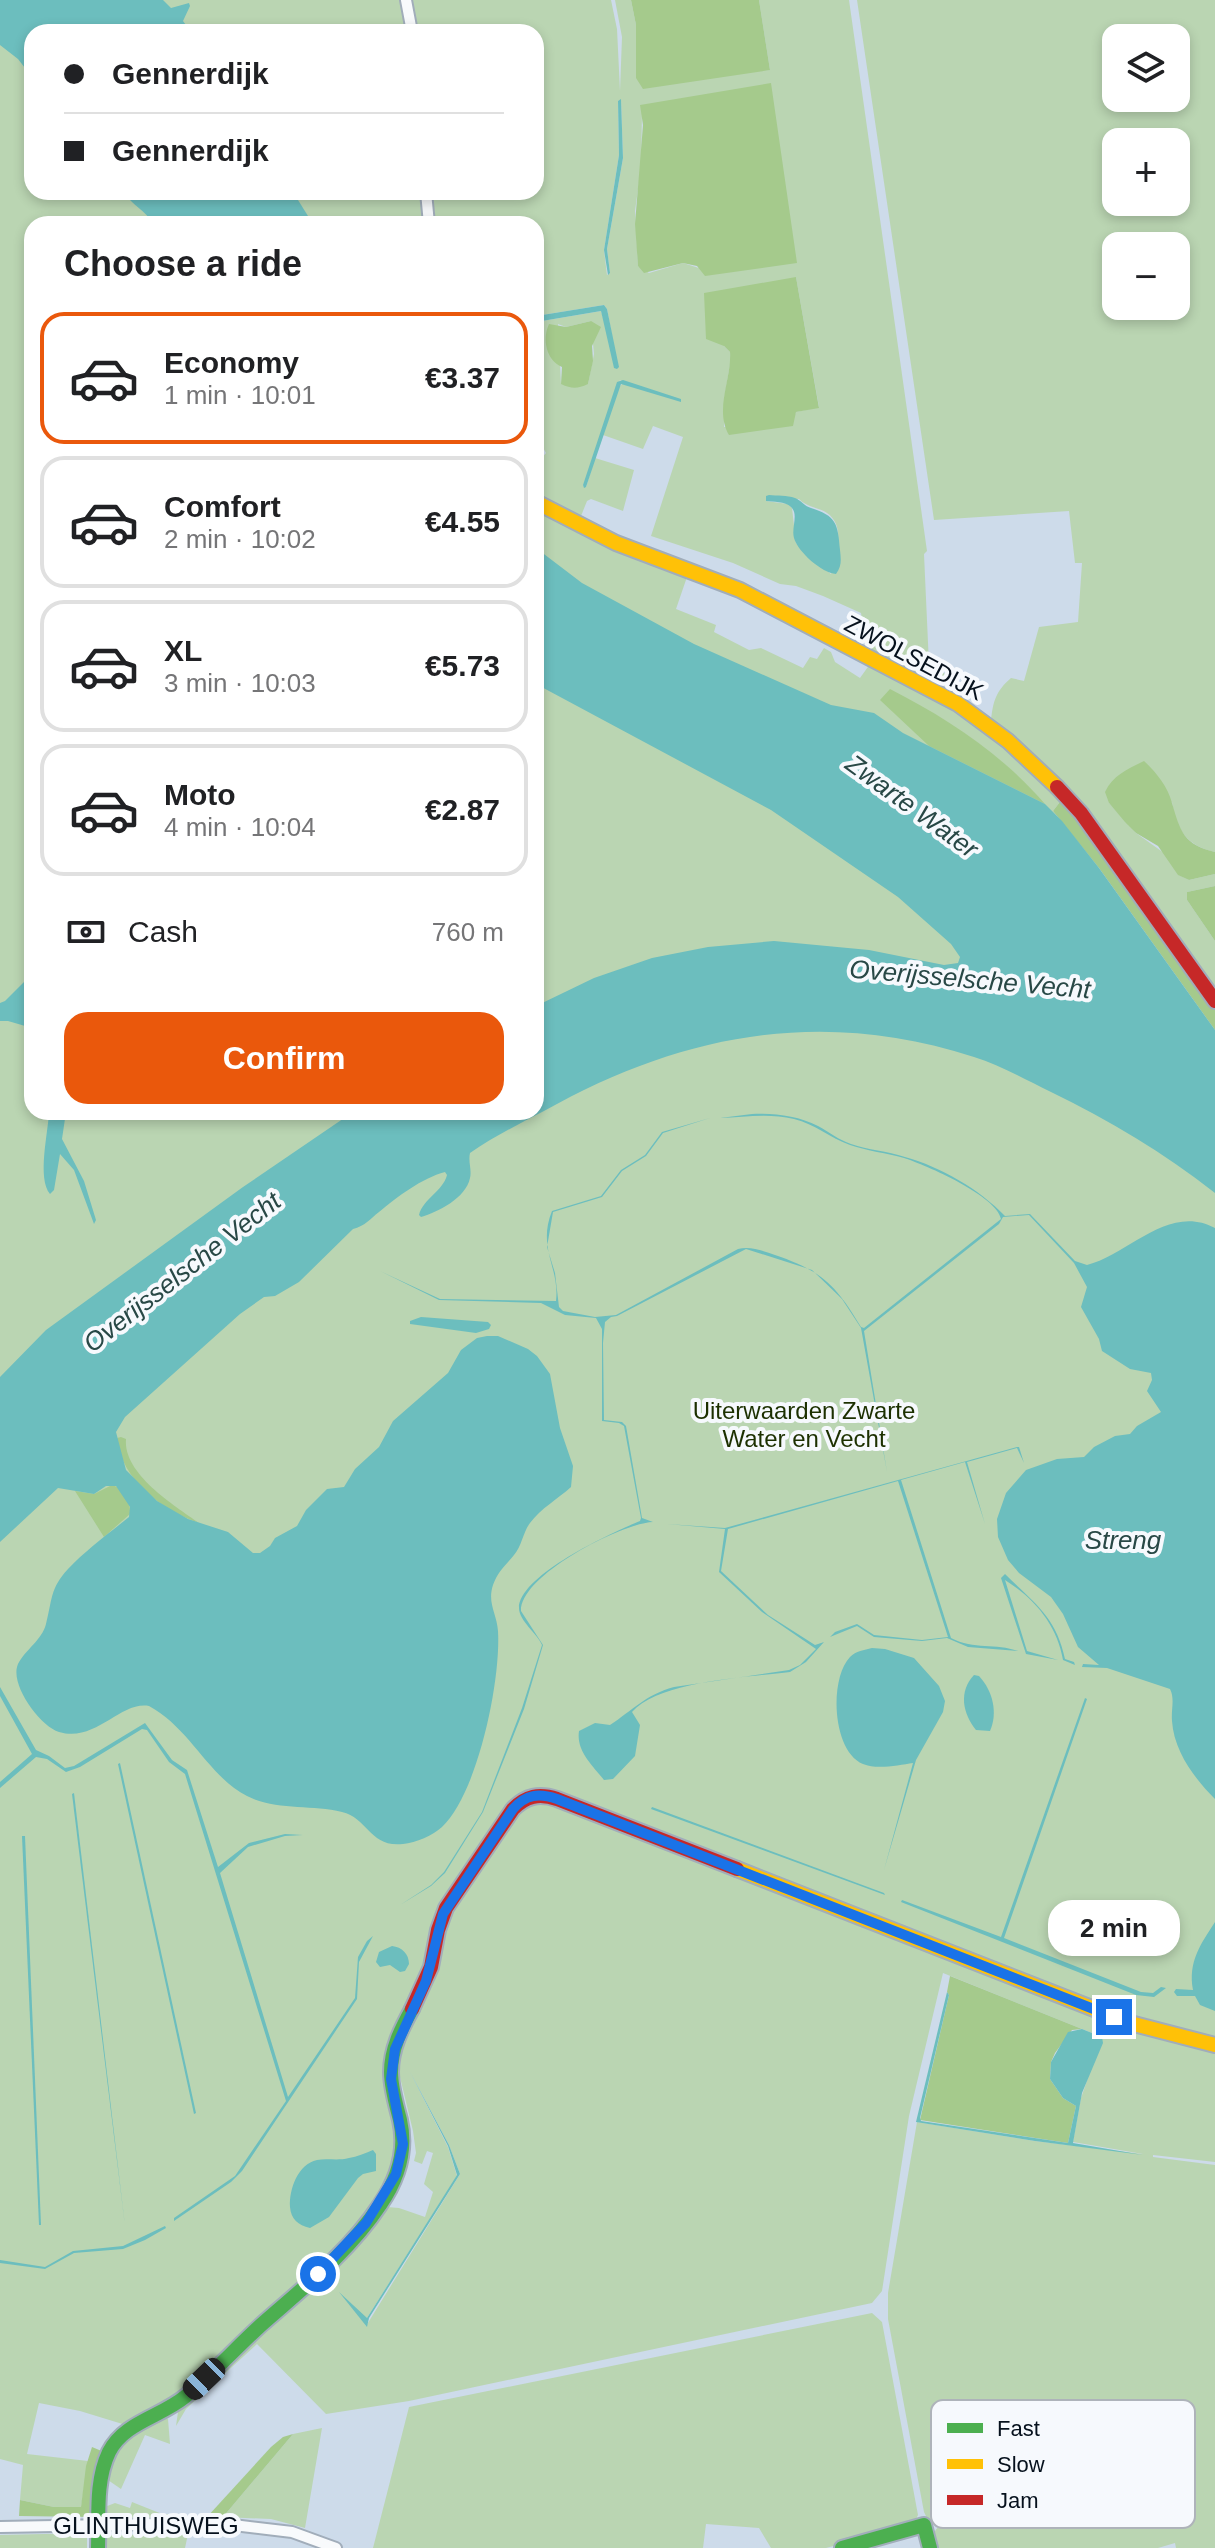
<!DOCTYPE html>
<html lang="en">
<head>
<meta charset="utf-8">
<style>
  body { margin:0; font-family:Arial,sans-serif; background:#f2f2f2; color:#202124; height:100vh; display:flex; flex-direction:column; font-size:30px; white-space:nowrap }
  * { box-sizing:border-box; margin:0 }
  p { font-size:26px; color:#757577 }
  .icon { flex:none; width:44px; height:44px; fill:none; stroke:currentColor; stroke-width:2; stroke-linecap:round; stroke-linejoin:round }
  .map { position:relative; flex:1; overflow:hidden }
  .side { position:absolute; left:24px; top:216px; width:520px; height:904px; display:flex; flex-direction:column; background:#fff; border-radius:24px; box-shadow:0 4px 12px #0003 }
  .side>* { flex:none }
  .hud { position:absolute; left:24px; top:24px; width:520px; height:176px; border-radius:24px; box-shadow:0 4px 12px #0003; display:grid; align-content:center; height:176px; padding:0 40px; background:#fff }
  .fabs { position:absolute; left:1102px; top:24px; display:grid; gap:16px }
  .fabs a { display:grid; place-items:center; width:88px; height:88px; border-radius:16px; background:#fff; box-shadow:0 4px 12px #0003; font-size:40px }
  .end { position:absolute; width:36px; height:36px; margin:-18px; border:10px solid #1a73e8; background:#fff; box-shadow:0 0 0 4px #fff }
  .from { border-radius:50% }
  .bubble { position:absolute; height:56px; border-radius:24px; background:#fff; box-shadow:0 4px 12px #0003; font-size:26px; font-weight:700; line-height:56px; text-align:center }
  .car { position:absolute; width:24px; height:48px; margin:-24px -12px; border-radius:10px; box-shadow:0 0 6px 2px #0007; background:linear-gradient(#222 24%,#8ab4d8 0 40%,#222 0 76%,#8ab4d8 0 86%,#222 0) }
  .hud b { display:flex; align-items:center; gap:28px; height:76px; font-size:30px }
  .hud b+b { border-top:2px solid #e0e0e0 }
  .hud i { width:20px; height:20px; background:#202124 }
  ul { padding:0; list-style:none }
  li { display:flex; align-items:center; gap:24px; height:132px; margin:0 16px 12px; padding:0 24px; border:4px solid #e0e0e0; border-radius:24px }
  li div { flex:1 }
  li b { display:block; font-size:30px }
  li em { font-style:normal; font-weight:700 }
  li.on { border-color:#ea580c }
  li>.icon { width:72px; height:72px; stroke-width:1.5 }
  h2 { padding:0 40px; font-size:36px; line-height:96px }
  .pay { display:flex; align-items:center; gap:20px; height:88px; padding:0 40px; font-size:30px }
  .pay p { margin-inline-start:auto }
  .action { display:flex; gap:16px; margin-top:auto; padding:16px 40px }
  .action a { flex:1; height:92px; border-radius:24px; background:#ea580c; color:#fff; font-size:32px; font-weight:700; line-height:92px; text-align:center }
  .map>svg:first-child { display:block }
  .green { fill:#bad5b2; fill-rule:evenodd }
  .forest { fill:#a5ca8c }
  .water { fill:#6cbebe }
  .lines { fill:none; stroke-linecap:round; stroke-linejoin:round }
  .street-casing { stroke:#a1adba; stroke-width:14 }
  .fast-casing { stroke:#a1adba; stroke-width:18 }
  .slow-casing { stroke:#a1adba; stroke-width:18 }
  .jam-casing { stroke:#a1adba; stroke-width:18 }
  .street { stroke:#f8fafc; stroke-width:10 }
  .fast { stroke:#4caf50; stroke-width:14 }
  .slow { stroke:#ffc107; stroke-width:14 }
  .jam { stroke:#c62828; stroke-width:14 }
  .route { stroke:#1a73e8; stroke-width:10 }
  .labels { text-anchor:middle; stroke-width:8; stroke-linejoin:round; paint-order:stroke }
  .street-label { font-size:24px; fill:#06111d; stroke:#f6f9fd }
  .park-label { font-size:24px; fill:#1c3000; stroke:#f6f9fd }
  .water-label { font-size:26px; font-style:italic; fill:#284846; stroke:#f6f9fd }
  .key { fill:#f6f9fd; stroke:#aeb3ba; stroke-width:2 }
  .key-label { font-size:22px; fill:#06111d }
</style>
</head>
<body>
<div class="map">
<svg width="1215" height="2548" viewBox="0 0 1215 2548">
  <rect width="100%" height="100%" fill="#cddbea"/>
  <g class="green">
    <polygon points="0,0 404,0 410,32 32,32 32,192 423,192 426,224 32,224 32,1112 536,1112 536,507 688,574 676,609 716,625 714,632 749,650 761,648 803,668 810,657 817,659 824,648 831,652 835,662 860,678 870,664 972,716 1063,798 1053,811 1215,1030 1215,2042 1168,2031 530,1793 467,1875 397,2036 400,2159 363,2223 186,2392 129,2426 80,2411 39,2403 27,2454 88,2461 81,2508 54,2507 20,2500 23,2465 0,2459"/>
    <path d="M411,0H611L617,29L620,91L622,37L615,0H631L636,25V78L770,70L759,0H849L927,551L924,554L929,665L945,674L936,688L868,657L861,613L823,596L796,586L780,584L733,563L651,536L683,437L653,426L643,449L603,435L619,387L623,383L620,380L583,486L586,487L595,458L634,470L623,511L591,499L587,501L579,521L536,498V465L546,453L536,435V322L601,311L618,368L607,309L604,305L536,316V224H433L430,192H536V32H416ZM621,100L623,158L607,249L610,273L607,275L604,250L619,155L618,101ZM642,111L702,269L683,263L649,273L638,266L635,211L641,167ZM796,277L819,407L796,412L793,419L724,427V400L731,358L730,352L724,346ZM591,321L594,354L588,384H561L558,324L566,327ZM799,499C808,508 818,507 827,513C847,527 835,555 831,574L796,543L792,508L788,504L766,501Z"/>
    <path d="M857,0H1215V852C1187,846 1176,829 1172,802L1109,803L1136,833L1164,853L1179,875L1189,880L1215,874V886L1187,892V900L1215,941V986L1195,965L1115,849L991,721C993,701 996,691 1011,678L1024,681L1039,627L1078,622L1082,563H1075L1069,511L934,520ZM1116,38H1176V98H1116ZM1116,142H1176V202H1116ZM1116,246H1176V306H1116Z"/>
    <path d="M536,1798L1215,2047V2162L1153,2155V2157L1215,2165V2548H1176L1175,2543L1158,2548H934C929,2526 943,2524 960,2517L958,2513L929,2522L924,2512L888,2319V2293L917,2122L1035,2141L1143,2154L1073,2142L1081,2098L1102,2037L943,1973L909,2116L882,2291L872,2303L409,2401L326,2414L257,2344L186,2409L176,2426L179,2405L387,2207L399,2208L425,2217L433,2192L424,2184L433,2153L427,2151L422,2164L414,2161L416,2153L413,2131L399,2073L402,2049L399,2045L440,1927L512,1815ZM410,2072L449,2145L460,2174L366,2326L363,2317L367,2318L457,2176L448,2147Z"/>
    <polygon points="872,2313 882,2322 918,2515 913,2525 826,2548 771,2548 759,2528 706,2524 703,2548 373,2548 409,2407"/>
    <polygon points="161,2416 168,2419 170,2444 145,2435 121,2489 105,2478 115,2447"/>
    <polygon points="322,2428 305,2528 271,2519 223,2517 293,2434"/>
    <polygon points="132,2502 162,2514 173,2514 172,2520 110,2523 104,2520 102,2508 115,2503 130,2508"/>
    <polygon points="87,2533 87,2548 0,2548 0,2535"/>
    <polygon points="188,2534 185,2548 105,2548 106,2535"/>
  </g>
  <g class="forest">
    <polygon points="631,0 759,0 770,70 643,89 636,78 636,25"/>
    <polygon points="771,83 797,263 705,276 697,266 683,263 644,273 638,266 635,224 643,125 640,105"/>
    <path d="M796,277L819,408L796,412L793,426L729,435C714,410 732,378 730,352L724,346L706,339L704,293Z"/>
    <path d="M591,321L601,327L592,346L593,361L588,384C577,389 572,389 561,384L562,367C546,360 542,339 549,324L566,327Z"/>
    <path d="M890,689C947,718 1003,755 1045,804L929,746L880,700Z"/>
    <path d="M1144,761C1156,772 1168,787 1172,803C1180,831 1184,845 1215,852V874L1189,880L1178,875L1158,846L1136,833L1125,822L1109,803L1105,792C1113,775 1128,769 1144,761Z"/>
    <polygon points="1063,798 1215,1006 1215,1030 1099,868 1053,811"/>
    <polygon points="1215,886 1215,941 1187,900 1187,892"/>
    <path d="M121,1437L126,1439C123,1474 174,1505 199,1523C161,1510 121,1479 117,1438Z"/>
    <path d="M112,1485C124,1488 131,1502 130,1514L104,1537L75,1491L94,1494Z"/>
    <polygon points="950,1976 1082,2029 1072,2030 1055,2053 1051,2062 1050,2079 1063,2098 1076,2106 1068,2143 920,2120 949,1995 947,1992"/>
    <polygon points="293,2434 223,2517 207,2517 271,2447 283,2437"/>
    <polygon points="92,2447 104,2452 91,2517 19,2516 20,2500 54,2507 81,2507 86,2466"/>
  </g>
  <g class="water">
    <polygon points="0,0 163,0 171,8 189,3 190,6 183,21 191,32 32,32 32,77 18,59 0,45"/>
    <polygon points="621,99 623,158 607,249 610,273 608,275 604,250 619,155 618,101"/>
    <path d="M124,192H293L313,224H153C146,210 131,205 124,192Z"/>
    <polygon points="604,305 607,309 619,367 617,369 614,368 601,311 536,322 536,316"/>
    <polygon points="623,380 681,399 681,402 621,384 586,487 584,488 583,485 617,382"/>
    <path d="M769,495C777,496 787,495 795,498C801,500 804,506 811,508C836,516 838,523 840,550C841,559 842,566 836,574C822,573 798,552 794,538C791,528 799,514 791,507C785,501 773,502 766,501V496Z"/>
    <path d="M536,548L582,583L694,644L831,705L874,713L903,733L1045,804L1062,821L1099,868L1215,1030V1193C1164,1153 1109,1120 1051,1092C1026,1080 1000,1065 974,1057C821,1007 681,1034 544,1111C519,1124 493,1137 470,1153C468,1162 472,1170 470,1178C466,1198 438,1212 421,1217L419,1215C423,1199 443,1191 447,1175L445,1172C422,1178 397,1197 379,1212C370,1219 365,1226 353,1229L299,1282L275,1296L264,1297L240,1314L125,1417L116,1432L126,1470L157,1501L188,1519L228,1532L253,1553H260L270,1546L275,1538L297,1526L306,1510L327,1489L344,1487L355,1469L379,1447L393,1421L448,1373L461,1350L477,1338L487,1336H498L528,1349L537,1356L550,1374L560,1428L573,1466L571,1487C559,1498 540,1509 530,1523C523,1532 522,1546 514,1555C505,1566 498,1571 493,1585C487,1603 497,1614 498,1631C501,1680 478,1793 442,1827C433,1835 416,1843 403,1844C370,1848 368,1818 342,1812C311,1804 276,1811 247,1796C209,1777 190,1728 149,1706C120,1701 96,1743 59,1732C40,1726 9,1684 18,1664C25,1650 42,1640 46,1624C52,1601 50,1588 68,1569C86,1550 108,1534 129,1517L130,1507L116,1486H106L94,1494L58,1488L0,1542V1377L46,1330L243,1187L353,1112H536V1006L594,978L652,958L708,947L774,941L869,950L944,965L958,963L960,957L951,944L898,897L771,810L536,684Z"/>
    <polygon points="32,974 32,1028 8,1021 0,1021 0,1003 5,1001"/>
    <path d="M49,1112H66L62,1139L84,1181L96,1220L94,1224L74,1170L60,1154L54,1190L50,1194C37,1178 48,1134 49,1112Z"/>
    <path d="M752,1114C775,1113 798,1116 818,1126C829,1132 839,1140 851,1144C868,1150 887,1151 905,1157C941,1167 979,1189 1005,1216L1030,1214L1075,1261L1087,1265C1129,1254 1169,1203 1215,1228V1799C1194,1778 1174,1751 1172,1721C1171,1709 1175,1699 1170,1689L1107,1668L1082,1667L1083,1664L1099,1665L1078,1647L1063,1614L1051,1597L1019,1573L1008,1560L998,1537L997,1519L1006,1493L1026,1470L1057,1459L1084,1457L1094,1447L1115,1436L1130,1434L1137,1426L1161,1412L1147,1391L1152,1380L1151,1373L1130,1369L1102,1351L1099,1339L1081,1307L1087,1287L1074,1263L1029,1215L1003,1217L999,1224L864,1331L887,1472L861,1328L842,1299L812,1270L746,1249L617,1316L611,1317L605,1322L603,1343L604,1420L622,1422L626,1426L642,1518L653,1522C622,1523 520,1575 521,1611L543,1645L524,1709L483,1812L445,1873L431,1886L400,1905L431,1885L444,1872L482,1812L522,1708L542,1645C537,1633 519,1621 519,1608C519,1575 613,1532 640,1521L641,1518L624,1426L619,1423L602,1421V1329L596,1318L565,1315L541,1303L439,1300L380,1271L440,1299L556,1301C560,1268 537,1248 552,1211L601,1196L621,1170L645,1155L662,1132L710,1118L663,1133L646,1156L622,1171L602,1197L553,1212L547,1247L555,1273L559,1307L563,1311L595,1317L616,1315L738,1249C751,1246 763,1251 775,1255C822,1271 836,1285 861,1327L864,1328L1001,1219C997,1196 926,1165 904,1158C887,1153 867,1151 850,1145C830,1138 815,1124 794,1119C769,1113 745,1117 720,1118Z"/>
    <polygon points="421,1317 488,1322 491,1325 489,1329 476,1333 410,1324 410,1321"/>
    <path d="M1017,1447H1019L1024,1463L1017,1448L967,1462L985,1524L965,1462L901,1480L951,1638C974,1650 996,1643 1018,1651L968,1647L947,1638L922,1641L874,1637L857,1626L830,1637L835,1632L857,1624L874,1635L922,1640L948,1637L898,1481L728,1529L721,1571L768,1615L815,1645L824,1642L806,1662L790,1672C748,1677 659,1681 632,1712L640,1725L635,1756L613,1779L604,1780C592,1765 576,1751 579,1731L595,1723L610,1725C633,1710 645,1695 674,1687L789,1670L800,1665L816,1649L762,1612L719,1572L725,1529L667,1524L725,1528Z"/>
    <path d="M1005,1574C1034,1603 1056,1616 1065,1659L1074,1662L1075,1665L1063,1660C1057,1625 1035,1599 1005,1580L1027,1651L1058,1660L1026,1654L1001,1578Z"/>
    <path d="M872,1648L885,1649L914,1658L939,1686L945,1701L943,1712L916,1760L884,1870L913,1763C899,1765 877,1770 863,1764C832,1751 829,1679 850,1657C856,1651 864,1650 872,1648Z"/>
    <path d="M974,1675L979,1676C993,1691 998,1713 990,1731L976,1730C963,1714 958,1692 974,1675Z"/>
    <polygon points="0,1687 36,1750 49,1756 65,1768 74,1766 145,1723 172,1760 187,1770 218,1867 249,1843 285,1834 303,1835 285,1836 248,1847 220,1873 288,2097 355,1998 358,1957 367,1941 373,1936 359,1962 357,1999 242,2171 231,2182 174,2221 174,2218 235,2176 286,2101 185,1774 169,1762 147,1730 142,1729 80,1767 66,1772 47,1759 36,1757 0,1788 0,1782 32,1754 0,1696"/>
    <polygon points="1085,1698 1087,1699 1004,1938 1141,1992 1153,1993 1161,1987 1166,1988 1154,1997 1136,1995 901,1902 902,1900 1001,1937"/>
    <polygon points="120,1763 196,2113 194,2114 118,1764"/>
    <polygon points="74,1793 125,2226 72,1794"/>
    <polygon points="652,1807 884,1893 885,1895 651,1809"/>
    <polygon points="22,1836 25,1836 41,2225 39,2225"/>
    <path d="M1215,1922V2011L1200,2005L1195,1996H1177L1174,1992L1176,1989L1193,1990C1188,1962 1200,1945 1215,1922Z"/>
    <path d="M392,1946C402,1947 409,1954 409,1964L405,1971L400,1972L390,1965L380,1967L376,1962L379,1952Z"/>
    <polygon points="947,1992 949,1995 920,2118 921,2121 1068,2143 1076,2106 1063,2098 1050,2079 1051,2062 1068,2032 1082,2029 1102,2037 1103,2043 1082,2093 1073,2143 1143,2155 1035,2141 916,2122"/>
    <polygon points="410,2072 449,2145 460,2174 369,2318 367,2327 339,2292 367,2318 457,2175 448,2146"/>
    <path d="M373,2150L376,2154V2171L363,2174L358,2178L329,2217L310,2228C298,2225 291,2219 290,2207C289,2189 298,2164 317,2160C327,2158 338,2161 349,2158C357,2157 365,2153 373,2150Z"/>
    <polygon points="165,2226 166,2228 145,2240 123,2249 74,2253 45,2269 0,2263 0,2260 45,2267 73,2251 123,2246"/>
  </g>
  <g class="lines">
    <g class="street-casing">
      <g id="street">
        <polyline points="406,0 412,32"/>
        <polyline points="426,192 429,224"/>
        <polyline points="0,2527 217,2523 292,2532 336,2548"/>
      </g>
    </g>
    <g class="fast-casing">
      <g id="fast">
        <path d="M98,2548C99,2517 95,2481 109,2452C124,2422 161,2417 186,2396C212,2374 236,2348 261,2325C303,2288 349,2252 380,2205C398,2179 407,2151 400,2120C396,2104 391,2088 391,2072C391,2049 401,2029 412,2009"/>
        <polyline points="842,2548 924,2525 930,2548"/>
      </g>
    </g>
    <g class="slow-casing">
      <g id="slow">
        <polyline points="536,502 616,543 740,590 958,704 1008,741 1057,787"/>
        <polyline points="737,1869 1130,2023 1215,2045"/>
      </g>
    </g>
    <g class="jam-casing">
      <g id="jam">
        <polyline points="1057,787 1081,813 1215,1001"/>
        <path d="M412,2009L431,1967L438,1930L446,1908L513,1809C526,1796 539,1793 557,1799L737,1869"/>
      </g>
    </g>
    <use href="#street" class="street"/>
    <use href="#fast" class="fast"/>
    <use href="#slow" class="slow"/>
    <use href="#jam" class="jam"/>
  </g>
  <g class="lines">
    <path class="route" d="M318,2274L366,2223L396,2174L403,2144L391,2079L395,2049L426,1981L443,1914L513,1809C526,1794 539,1793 557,1799L1114,2017"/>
  </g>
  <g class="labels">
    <g class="street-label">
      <text transform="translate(914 658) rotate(28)" y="8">ZWOLSEDIJK</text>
      <text x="146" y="2534">GLINTHUISWEG</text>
    </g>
    <g class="park-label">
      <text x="804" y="1419">Uiterwaarden Zwarte<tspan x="804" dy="28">Water en Vecht</tspan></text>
    </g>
    <g class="water-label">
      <text transform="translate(912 806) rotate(36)" y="9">Zwarte Water</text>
      <text transform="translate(970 979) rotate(5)" y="9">Overijsselsche Vecht</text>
      <text transform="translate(182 1272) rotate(-38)" y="9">Overijsselsche Vecht</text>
      <text x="1123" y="1549">Streng</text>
    </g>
  </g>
  <rect x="931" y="2400" width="264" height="128" rx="12" class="key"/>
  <rect x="947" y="2423" width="36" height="10" fill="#4caf50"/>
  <rect x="947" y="2459" width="36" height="10" fill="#ffc107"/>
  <rect x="947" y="2495" width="36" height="10" fill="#c62828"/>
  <g class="key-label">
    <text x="997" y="2436">Fast</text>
    <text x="997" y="2472">Slow</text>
    <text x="997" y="2508">Jam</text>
  </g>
</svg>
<div class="fabs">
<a><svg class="icon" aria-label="layers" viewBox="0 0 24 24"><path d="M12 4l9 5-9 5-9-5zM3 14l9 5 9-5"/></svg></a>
<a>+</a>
<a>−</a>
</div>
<i class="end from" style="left:318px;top:2274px"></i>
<i class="end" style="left:1114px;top:2017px"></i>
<div class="bubble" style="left:1048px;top:1900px;width:132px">2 min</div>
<i class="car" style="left:204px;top:2379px;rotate:226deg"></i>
<div class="hud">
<b><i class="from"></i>Gennerdijk</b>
<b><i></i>Gennerdijk</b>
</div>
<section class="side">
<h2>Choose a ride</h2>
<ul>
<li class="on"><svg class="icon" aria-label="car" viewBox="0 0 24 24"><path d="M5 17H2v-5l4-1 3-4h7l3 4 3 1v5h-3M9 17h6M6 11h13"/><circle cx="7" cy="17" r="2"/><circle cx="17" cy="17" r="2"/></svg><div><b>Economy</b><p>1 min · 10:01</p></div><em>€3.37</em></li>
<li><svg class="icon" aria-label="car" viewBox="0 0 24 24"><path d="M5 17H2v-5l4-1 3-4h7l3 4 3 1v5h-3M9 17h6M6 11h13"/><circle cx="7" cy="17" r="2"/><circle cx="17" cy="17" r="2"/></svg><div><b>Comfort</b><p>2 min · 10:02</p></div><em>€4.55</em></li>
<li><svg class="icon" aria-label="car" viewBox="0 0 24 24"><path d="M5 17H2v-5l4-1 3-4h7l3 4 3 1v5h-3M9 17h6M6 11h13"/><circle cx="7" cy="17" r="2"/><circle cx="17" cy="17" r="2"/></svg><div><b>XL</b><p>3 min · 10:03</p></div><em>€5.73</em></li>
<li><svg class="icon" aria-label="car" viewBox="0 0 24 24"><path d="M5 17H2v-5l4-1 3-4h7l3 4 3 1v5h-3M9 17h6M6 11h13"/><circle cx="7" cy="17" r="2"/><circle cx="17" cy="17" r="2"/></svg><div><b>Moto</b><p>4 min · 10:04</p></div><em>€2.87</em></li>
</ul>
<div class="pay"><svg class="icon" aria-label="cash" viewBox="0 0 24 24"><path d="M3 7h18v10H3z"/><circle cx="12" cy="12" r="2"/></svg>Cash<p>760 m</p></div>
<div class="action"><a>Confirm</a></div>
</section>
</div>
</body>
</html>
